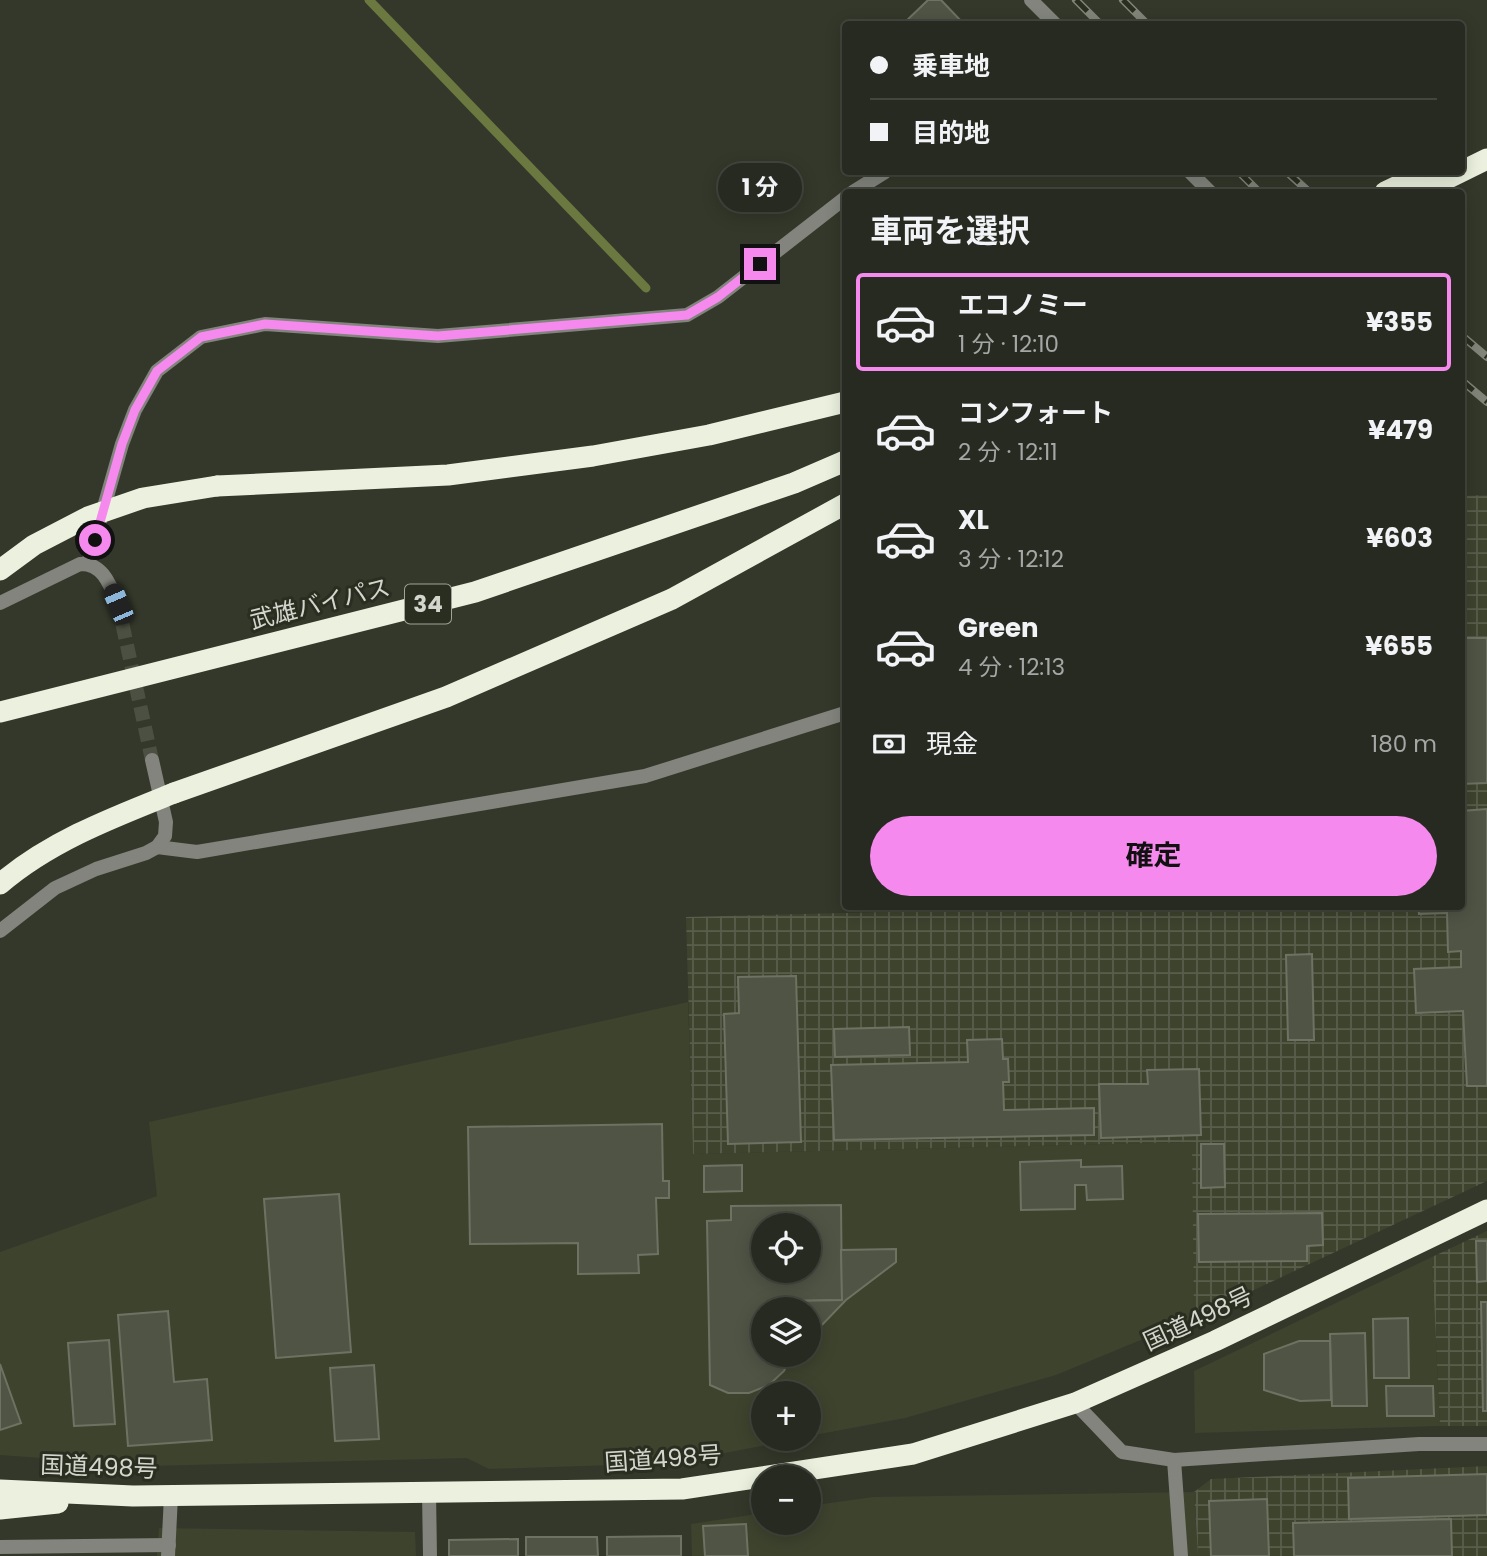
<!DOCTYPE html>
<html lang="ja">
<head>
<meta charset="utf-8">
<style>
  body { margin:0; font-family:Poppins,"Noto Sans JP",sans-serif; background:#2f3229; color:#f1f3f6; height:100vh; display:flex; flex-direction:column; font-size:26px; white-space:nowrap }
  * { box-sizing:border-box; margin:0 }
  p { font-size:23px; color:#a4a7a5 }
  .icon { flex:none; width:38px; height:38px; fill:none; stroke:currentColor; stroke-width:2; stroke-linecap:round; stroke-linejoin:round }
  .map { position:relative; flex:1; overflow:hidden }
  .panel { position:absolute; left:842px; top:189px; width:623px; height:721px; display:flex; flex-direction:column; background:#272a20; border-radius:7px; box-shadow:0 4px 18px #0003,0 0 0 2px #43463e }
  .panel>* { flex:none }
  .hud { position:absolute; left:842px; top:21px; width:623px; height:154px; border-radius:7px; box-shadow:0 4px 18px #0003,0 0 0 2px #43463e; display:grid; align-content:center; height:154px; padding:0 28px; background:#272a20 }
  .fabs { position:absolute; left:751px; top:1213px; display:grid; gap:14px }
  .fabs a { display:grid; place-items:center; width:70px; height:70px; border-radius:50%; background:#272a20; box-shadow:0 4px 18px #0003,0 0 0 2px #43463e; font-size:35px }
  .end { position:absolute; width:32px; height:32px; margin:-16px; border:9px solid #f689ed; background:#111; box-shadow:0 0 0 4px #111 }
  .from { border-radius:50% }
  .bubble { position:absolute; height:49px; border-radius:24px; background:#272a20; box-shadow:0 4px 18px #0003,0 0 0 2px #43463e; font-size:23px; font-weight:700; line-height:49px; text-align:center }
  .car { position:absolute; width:21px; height:42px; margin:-21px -10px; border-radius:9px; box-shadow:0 0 5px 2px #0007; background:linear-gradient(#222 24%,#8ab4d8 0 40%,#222 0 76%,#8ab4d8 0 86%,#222 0) }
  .hud b { display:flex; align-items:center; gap:24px; height:66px; font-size:26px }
  .hud b+b { border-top:2px solid #43463e }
  .hud i { width:18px; height:18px; background:#f1f3f6 }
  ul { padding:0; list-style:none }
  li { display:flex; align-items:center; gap:21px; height:98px; margin:0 14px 10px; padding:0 14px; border:4px solid transparent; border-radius:7px }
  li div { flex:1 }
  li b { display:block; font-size:26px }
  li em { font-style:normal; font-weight:700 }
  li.selected { border-color:#f689ed }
  li>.icon { width:63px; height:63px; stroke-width:1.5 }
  h2 { padding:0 28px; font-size:32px; line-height:84px }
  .pay { display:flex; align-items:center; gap:18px; height:77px; padding:0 28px; font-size:26px }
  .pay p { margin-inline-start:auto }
  .primary-button { display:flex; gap:14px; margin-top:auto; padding:14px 28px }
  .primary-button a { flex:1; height:80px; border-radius:42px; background:#f689ed; color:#111; font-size:28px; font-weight:700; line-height:80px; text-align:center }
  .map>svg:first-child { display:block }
  .built { fill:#3e432e; fill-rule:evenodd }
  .industrial { fill:url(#industrial-grid) }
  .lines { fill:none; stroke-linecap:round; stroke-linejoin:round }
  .stream { stroke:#6b7840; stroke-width:9 }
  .building { fill:#505445; stroke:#6e7262; stroke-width:2; fill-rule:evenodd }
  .street-tunnel { stroke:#4c5042; stroke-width:14; stroke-dasharray:14 7; stroke-linecap:butt }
  .street { stroke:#82847d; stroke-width:14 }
  .highway { stroke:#ebf1de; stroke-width:21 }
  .rail-casing { stroke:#818579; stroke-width:8 }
  .rail { stroke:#2a2e20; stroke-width:5; stroke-dasharray:16; stroke-linecap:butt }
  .highway-bridge { stroke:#ebf1de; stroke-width:21 }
  .route { stroke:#f689ed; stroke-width:9 }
  .labels { text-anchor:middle; stroke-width:6; stroke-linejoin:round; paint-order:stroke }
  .shield { fill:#2a2e20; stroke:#a0a499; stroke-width:2 }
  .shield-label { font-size:23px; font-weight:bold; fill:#d3d6cd }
  .street-label { font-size:24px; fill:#d3d6cd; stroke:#2a2e20 }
</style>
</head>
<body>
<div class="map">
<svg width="1487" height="1556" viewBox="0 0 1487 1556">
  <defs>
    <pattern id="industrial-grid" width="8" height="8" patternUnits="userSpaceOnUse" patternTransform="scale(1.75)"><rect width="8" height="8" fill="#3e432e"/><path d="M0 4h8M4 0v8" fill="none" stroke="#595d4b"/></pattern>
  </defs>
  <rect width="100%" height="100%" fill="#34382a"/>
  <g class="built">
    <path d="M688,1002L693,1154L1193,1142L1194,1318L1056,1375L905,1418L809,1436L808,1393H763V1438L798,1439L672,1463L489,1469L467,1458L151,1466L0,1455V1252L157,1196L149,1122ZM763,1225H808V1270H763ZM763,1309H808V1354H763Z"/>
    <polygon points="1432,1257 1440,1426 1195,1433 1194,1371"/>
    <polygon points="1194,1492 1198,1556 692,1556 691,1524 763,1513 763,1522 808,1522 809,1506 873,1497"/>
    <polygon points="159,1528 415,1532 416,1556 157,1556"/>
  </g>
  <g class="industrial">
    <polygon points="1487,495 1487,1181 1194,1318 1192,1142 693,1154 686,917 1091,907 1461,906 1461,496"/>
    <polygon points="1487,1231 1487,1426 1440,1426 1432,1257"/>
    <polygon points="1487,1466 1487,1556 1198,1556 1194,1492 1211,1479"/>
  </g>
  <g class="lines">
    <polyline class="stream" points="369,0 646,288"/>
  </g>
  <g class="building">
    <polygon points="928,0 941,0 964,24 903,24"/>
    <polygon points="1461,638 1487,638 1487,783 1461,784"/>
    <polygon points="1487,809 1487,1086 1467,1086 1463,1011 1416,1013 1414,969 1461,967 1461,951 1448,952 1447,913 1419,914 1418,906 1461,906 1461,811"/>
    <polygon points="1312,954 1314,1040 1288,1040 1286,955"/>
    <polygon points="796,976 801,1142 728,1144 724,1014 739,1013 738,977"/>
    <polygon points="909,1027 910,1055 835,1057 834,1029"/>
    <polygon points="1002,1039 1003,1059 1008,1059 1009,1082 1003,1082 1004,1110 1094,1108 1094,1135 834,1140 831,1065 968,1062 967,1040"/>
    <polygon points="1199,1069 1201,1135 1101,1138 1099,1084 1148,1084 1147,1070"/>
    <polygon points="662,1124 663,1181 669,1181 669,1198 656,1198 658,1254 638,1255 639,1273 578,1274 578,1243 470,1244 468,1127"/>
    <polygon points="1201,1144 1224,1144 1225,1187 1201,1188"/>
    <polygon points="1081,1160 1081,1167 1122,1166 1123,1199 1087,1200 1086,1185 1075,1185 1075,1209 1021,1210 1020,1162"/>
    <polygon points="742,1165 742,1191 704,1192 704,1166"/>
    <polygon points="339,1194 351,1352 276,1358 264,1199"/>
    <path d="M841,1205L842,1300L791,1301V1309H763V1354H792L784,1371L769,1385L749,1393H728L710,1385L707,1221L731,1220V1206ZM763,1225H808V1270H763Z"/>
    <polygon points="1322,1213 1323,1245 1307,1246 1307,1261 1199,1262 1198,1214"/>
    <polygon points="1476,1241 1487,1241 1487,1281 1477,1282"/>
    <polygon points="896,1249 896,1262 846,1300 821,1326 808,1332 808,1309 791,1309 791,1301 842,1300 841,1250"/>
    <polygon points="1481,1302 1487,1302 1487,1411 1483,1411"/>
    <polygon points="168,1311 174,1382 207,1379 212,1440 128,1446 118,1315"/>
    <polygon points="1408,1318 1409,1378 1374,1378 1373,1319"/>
    <polygon points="1365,1333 1367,1406 1332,1406 1330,1334"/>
    <polygon points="109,1340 115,1424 74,1426 68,1343"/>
    <polygon points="1299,1341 1330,1341 1331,1400 1300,1401 1264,1390 1264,1354"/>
    <polygon points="0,1364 21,1423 0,1430"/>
    <polygon points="374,1365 379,1439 335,1441 330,1368"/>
    <polygon points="1386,1386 1433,1386 1434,1416 1387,1416"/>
    <polygon points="1487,1474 1487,1515 1349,1519 1348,1478"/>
    <polygon points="1267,1499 1269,1556 1211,1556 1209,1501"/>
    <polygon points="1451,1519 1452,1556 1294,1556 1293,1523"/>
    <polygon points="746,1524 748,1556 705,1556 703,1526"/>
    <polygon points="681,1536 681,1556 607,1556 607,1537"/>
    <polygon points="526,1537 597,1537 598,1556 526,1556"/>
    <polygon points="518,1539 518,1556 449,1556 449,1540"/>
  </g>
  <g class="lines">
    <polyline class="street-tunnel" points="118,604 152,760"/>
    <g class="street">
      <polyline points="1031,0 1055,24"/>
      <polyline points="1190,172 1210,192"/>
      <polyline points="853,192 885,172"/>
      <polyline points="88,563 122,444 135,410 157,371 201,337 265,324 438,336 687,315 718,297 845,198"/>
      <path d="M0,603L80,564C103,563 110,585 118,604"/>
      <polyline points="157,847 197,852 645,776 845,713"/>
      <polyline points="0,931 55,888 96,869 146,853 157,847 165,836 166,822 152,760"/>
      <polyline points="1075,1403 1122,1452 1174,1460 1419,1444 1487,1444"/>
      <polyline points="1174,1460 1181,1556"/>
      <polyline points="429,1492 430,1556"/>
      <polyline points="0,1547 169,1545"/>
      <polyline points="168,1556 171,1496"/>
    </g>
    <g class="highway">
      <polyline points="1385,192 1427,172"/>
      <polyline points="1420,192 1487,159"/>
      <polyline points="217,486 448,475 593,456 709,435 845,402"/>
      <polyline points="0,712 475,592 794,483 845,461"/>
      <polyline points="174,793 446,697 672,599 845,504"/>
      <polyline points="0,1490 133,1496 682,1489 913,1454 1075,1403 1215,1341 1487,1210"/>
      <polyline points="0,1509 58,1503"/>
    </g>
    <g class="rail-casing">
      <g id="rail">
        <polyline points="1076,0 1100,24"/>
        <polyline points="1123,0 1147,24"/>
        <polyline points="1239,172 1259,192"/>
        <polyline points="1287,172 1309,192"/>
        <polyline points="1461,335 1487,357"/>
        <polyline points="1461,380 1487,402"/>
      </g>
    </g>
    <use href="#rail" class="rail"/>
    <g class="highway-bridge">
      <polyline points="0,570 34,545 88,517 143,498 217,486"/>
      <path d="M0,884C50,841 114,817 174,793"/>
    </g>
  </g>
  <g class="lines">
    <polyline class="route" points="95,540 122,444 135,410 157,371 201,337 265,324 438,336 687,315 718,297 760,264"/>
  </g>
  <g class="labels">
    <rect class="shield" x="405" y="584.5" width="46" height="39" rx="5"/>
    <g class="shield-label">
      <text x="428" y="612">34</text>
    </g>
    <g class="street-label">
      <text transform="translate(320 604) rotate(-14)" y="8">武雄バイパス</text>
      <text transform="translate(1198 1319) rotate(-25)" y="8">国道498号</text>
      <text transform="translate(663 1459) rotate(-4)" y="8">国道498号</text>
      <text transform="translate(99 1467) rotate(2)" y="8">国道498号</text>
    </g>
  </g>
</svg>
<div class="fabs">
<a><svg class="icon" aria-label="locate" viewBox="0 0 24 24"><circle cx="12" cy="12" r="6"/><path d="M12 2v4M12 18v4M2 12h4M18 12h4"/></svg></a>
<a><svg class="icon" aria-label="layers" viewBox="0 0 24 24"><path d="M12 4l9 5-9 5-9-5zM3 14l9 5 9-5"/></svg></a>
<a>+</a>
<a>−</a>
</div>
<i class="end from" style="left:95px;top:540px"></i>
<i class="end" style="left:760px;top:264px"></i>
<div class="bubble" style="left:718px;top:163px;width:84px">1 分</div>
<i class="car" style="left:118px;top:604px;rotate:337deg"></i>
<div class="hud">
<b><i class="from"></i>乗車地</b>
<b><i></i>目的地</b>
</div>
<section class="panel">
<h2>車両を選択</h2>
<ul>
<li class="selected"><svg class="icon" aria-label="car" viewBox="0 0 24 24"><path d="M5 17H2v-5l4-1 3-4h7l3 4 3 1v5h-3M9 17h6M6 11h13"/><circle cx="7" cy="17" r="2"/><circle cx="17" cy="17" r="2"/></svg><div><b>エコノミー</b><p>1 分 · 12:10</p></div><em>¥355</em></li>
<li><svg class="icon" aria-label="car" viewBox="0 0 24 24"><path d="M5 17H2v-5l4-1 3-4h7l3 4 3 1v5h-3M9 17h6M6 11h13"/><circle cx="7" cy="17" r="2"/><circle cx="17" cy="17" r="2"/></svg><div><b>コンフォート</b><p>2 分 · 12:11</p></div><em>¥479</em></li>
<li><svg class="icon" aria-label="car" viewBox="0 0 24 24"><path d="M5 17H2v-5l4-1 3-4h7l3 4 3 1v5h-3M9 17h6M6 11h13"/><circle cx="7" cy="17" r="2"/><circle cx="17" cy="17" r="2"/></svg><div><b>XL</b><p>3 分 · 12:12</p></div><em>¥603</em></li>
<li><svg class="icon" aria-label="car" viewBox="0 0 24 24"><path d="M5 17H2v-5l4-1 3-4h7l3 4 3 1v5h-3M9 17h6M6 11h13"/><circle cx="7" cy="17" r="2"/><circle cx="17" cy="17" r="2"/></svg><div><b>Green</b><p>4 分 · 12:13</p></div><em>¥655</em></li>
</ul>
<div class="pay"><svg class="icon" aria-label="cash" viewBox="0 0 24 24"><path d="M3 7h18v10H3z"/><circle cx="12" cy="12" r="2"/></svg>現金<p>180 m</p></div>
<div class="primary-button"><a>確定</a></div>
</section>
</div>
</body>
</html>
